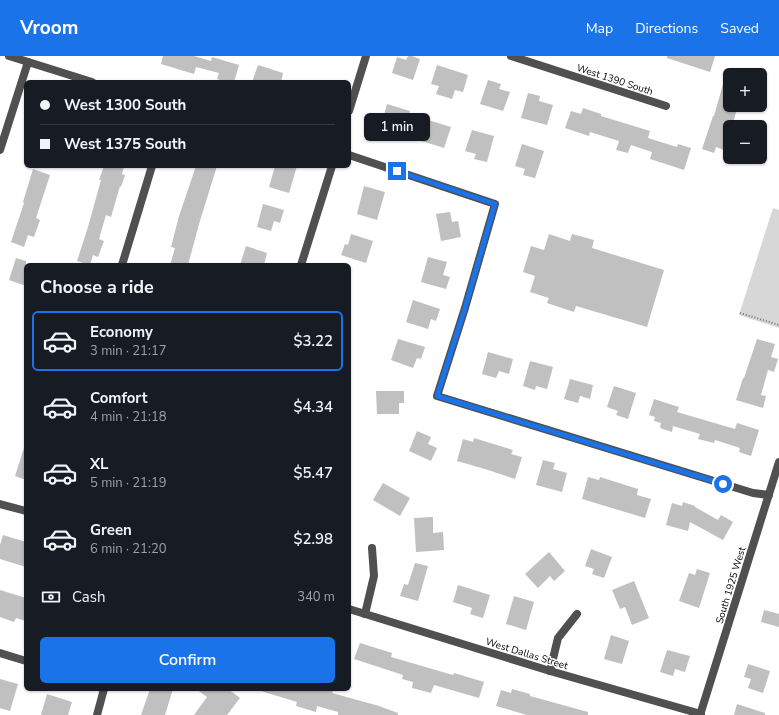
<!DOCTYPE html>
<html lang="en">
<head>
<meta charset="utf-8">
<style>
  body { margin:0; font-family:"Nunito Sans",sans-serif; background:#20242c; color:#f1f3f6; height:100vh; display:flex; flex-direction:column; font-size:15px; white-space:nowrap }
  * { box-sizing:border-box; margin:0 }
  p { font-size:13px; color:#9ea1a6 }
  .icon { flex:none; width:22px; height:22px; fill:none; stroke:currentColor; stroke-width:2; stroke-linecap:round; stroke-linejoin:round }
  .map { position:relative; flex:1; overflow:hidden }
  .panel { position:absolute; left:24px; top:207px; width:327px; height:428px; display:flex; flex-direction:column; background:#171b24; border-radius:6px; box-shadow:0 1px 3px #0004 }
  .panel>* { flex:none }
  .hud { position:absolute; left:24px; top:24px; width:327px; height:88px; border-radius:6px; box-shadow:0 1px 3px #0004; display:grid; align-content:center; height:88px; padding:0 16px; background:#171b24 }
  .controls { position:absolute; left:723px; top:12px; display:grid; gap:8px }
  .controls a { display:grid; place-items:center; width:44px; height:44px; border-radius:6px; background:#171b24; box-shadow:0 1px 3px #0004; font-size:20px }
  .end { position:absolute; width:18px; height:18px; margin:-9px; border:5px solid #1a73e8; background:#fff; box-shadow:0 0 0 2px #fff }
  .from { border-radius:50% }
  .bubble { position:absolute; height:28px; border-radius:6px; background:#171b24; box-shadow:0 1px 3px #0004; font-size:13px; font-weight:600; line-height:28px; text-align:center }
  .hud b { display:flex; align-items:center; gap:14px; height:38px; font-size:15px }
  .hud b+b { border-top:1px solid #363941 }
  .hud i { width:10px; height:10px; background:#f1f3f6 }
  ul { padding:0; list-style:none }
  li { display:flex; align-items:center; gap:12px; height:60px; margin:0 8px 6px; padding:0 8px; border:2px solid transparent; border-radius:6px }
  li div { flex:1 }
  li b { display:block; font-size:15px }
  li em { font-style:normal; font-weight:600 }
  li.selected { border-color:#1a73e8 }
  li>.icon { width:36px; height:36px; stroke-width:1.5 }
  h2 { padding:0 16px; font-size:18px; line-height:48px }
  .pay { display:flex; align-items:center; gap:10px; height:44px; padding:0 16px; font-size:15px }
  .pay p { margin-inline-start:auto }
  .action { display:flex; gap:8px; margin-top:auto; padding:8px 16px }
  .action a { flex:1; height:46px; border-radius:6px; background:#1a73e8; color:#fff; font-size:16px; font-weight:600; line-height:46px; text-align:center }
  header { display:flex; align-items:center; gap:24px; box-sizing:border-box; height:56px; padding:0 20px; background:#1a73e8; color:#fff }
  header strong { font-size:19px }
  nav { display:flex; gap:22px; margin-inline-start:auto; font-size:14px }
  .map>svg:first-child { display:block }
  .green { fill:#d7d7d7 }
  .building { fill:#c0c0c0 }
  .lines { fill:none; stroke-linecap:round; stroke-linejoin:round }
  .path { stroke:#727272; stroke-width:2; stroke-dasharray:1 2; stroke-linecap:butt }
  .minor { stroke:#505050; stroke-width:8 }
  .route { stroke:#1a73e8; stroke-width:5 }
  .labels { text-anchor:middle; stroke-width:3; stroke-linejoin:round; paint-order:stroke }
  .street-label { font-size:10px; fill:#000; stroke:#fff }
</style>
</head>
<body>
<header>
<strong>Vroom</strong>
<nav><a>Map</a><a>Directions</a><a>Saved</a></nav>
</header>
<div class="map">
<svg width="779" height="659" viewBox="0 0 779 659">
  <rect width="100%" height="100%" fill="#fff"/>
  <polygon class="green" points="773,152 779,154 779,272 739,259"/>
  <g class="building">
    <polygon points="163,0 194,0 211,5 212,1 239,9 234,26 227,26 217,23 219,17 196,11 194,18 161,8"/>
    <polygon points="408,0 412,0 420,3 413,24 392,17 397,1 406,4"/>
    <polygon points="667,0 715,0 710,16 667,2"/>
    <polygon points="258,9 283,17 281,26 252,26"/>
    <polygon points="437,9 468,19 463,36 455,34 452,43 436,38 439,30 431,28"/>
    <polygon points="727,14 730,14 730,49 738,49 732,71 730,71 730,76 724,94 716,91 714,97 702,93 713,60 714,60"/>
    <polygon points="488,24 501,28 499,33 510,36 503,55 480,48"/>
    <polygon points="528,37 540,40 539,45 553,49 547,69 521,62"/>
    <polygon points="387,48 410,55 409,58 451,71 444,92 403,79 403,80 391,77 392,73 381,70"/>
    <polygon points="583,52 601,58 601,60 650,75 648,82 677,91 678,88 691,92 684,114 650,103 652,96 631,89 628,97 616,94 619,85 590,76 589,80 565,72 571,55 581,58"/>
    <polygon points="472,74 494,80 487,106 474,103 476,98 465,95"/>
    <polygon points="522,88 544,95 535,122 523,119 525,113 515,110"/>
    <polygon points="104,110 124,110 122,118 125,119 121,131 120,130 111,161 106,159 99,183 104,185 98,201 93,199 90,209 89,209 77,205 88,171 101,124 99,124"/>
    <polygon points="196,110 217,110 199,168 188,209 170,209 175,192 171,191 179,160"/>
    <polygon points="275,110 297,110 289,137 269,131"/>
    <polygon points="33,113 50,119 36,162 40,164 34,181 28,179 24,191 11,186 24,147 23,146"/>
    <polygon points="364,130 385,136 377,164 357,158"/>
    <polygon points="263,148 284,154 280,167 274,165 271,175 257,171"/>
    <polygon points="450,156 452,166 458,165 461,181 441,185 436,158"/>
    <polygon points="351,178 373,185 366,207 341,199 345,188 348,189"/>
    <polygon points="549,178 570,185 572,178 594,184 592,192 664,214 647,271 576,250 574,256 547,247 549,242 530,236 535,220 523,216 531,190 544,194"/>
    <polygon points="246,190 267,197 264,209 240,209"/>
    <polygon points="428,201 447,206 443,219 450,221 446,233 421,226"/>
    <polygon points="16,202 26,205 26,230 9,224"/>
    <polygon points="413,244 440,253 436,265 431,263 428,273 406,266"/>
    <polygon points="398,283 425,291 421,303 417,302 413,312 391,304"/>
    <polygon points="757,283 775,288 771,301 778,303 774,316 768,314 761,339 766,340 763,352 736,344 743,322 744,322"/>
    <polygon points="488,296 513,303 509,318 499,315 496,322 482,318"/>
    <polygon points="530,305 553,311 547,333 536,330 535,334 523,330"/>
    <polygon points="570,323 593,329 590,343 580,340 578,347 564,343"/>
    <polygon points="614,330 636,337 628,363 616,359 618,355 607,351"/>
    <polygon points="376,335 404,335 404,347 399,347 399,358 377,358"/>
    <polygon points="654,343 679,351 677,356 735,373 737,367 759,374 751,400 739,396 740,392 715,384 714,387 698,383 700,378 673,370 672,376 660,372 661,367 654,365 655,361 649,359"/>
    <polygon points="417,375 431,381 428,388 437,392 431,405 409,395"/>
    <polygon points="474,382 513,394 511,398 522,401 515,423 488,414 457,405 463,383 473,386"/>
    <polygon points="24,392 26,393 26,424 15,420"/>
    <polygon points="543,404 555,407 553,413 567,417 562,436 536,429"/>
    <polygon points="588,421 599,424 600,421 638,433 637,439 651,443 645,462 582,443"/>
    <polygon points="383,427 410,442 400,460 373,444"/>
    <polygon points="683,446 695,450 695,451 718,464 721,459 733,466 723,484 690,466 688,475 666,469 672,447 682,450"/>
    <polygon points="433,461 433,477 443,476 444,494 416,496 414,462"/>
    <polygon points="3,479 26,486 26,511 0,503 0,489"/>
    <polygon points="591,493 612,501 604,522 592,518 594,513 585,510"/>
    <polygon points="549,496 565,515 554,525 550,520 538,532 525,518"/>
    <polygon points="415,507 428,510 418,545 400,540 404,528 408,529"/>
    <polygon points="697,513 710,517 699,552 679,545 689,517 695,519"/>
    <polygon points="634,525 649,562 632,569 625,551 620,553 612,534"/>
    <polygon points="458,529 490,539 483,562 470,558 472,552 453,546"/>
    <polygon points="0,534 26,542 26,565 16,562 14,566 0,561"/>
    <polygon points="514,540 534,546 526,574 506,568"/>
    <polygon points="764,554 779,558 779,571 761,566"/>
    <polygon points="611,579 629,585 622,608 604,603"/>
    <polygon points="360,587 392,597 391,601 453,619 454,617 484,626 479,642 434,629 431,637 412,632 413,626 402,623 403,619 354,603"/>
    <polygon points="667,594 690,600 685,616 675,613 673,620 660,616"/>
    <polygon points="748,608 770,615 763,637 748,632 751,623 744,621"/>
    <polygon points="0,623 18,628 10,655 0,652"/>
    <polygon points="150,633 173,633 165,659 141,659"/>
    <polygon points="196,633 228,633 240,642 227,659 194,659 207,641"/>
    <polygon points="262,633 325,633 333,635 332,637 379,650 398,657 398,659 338,659 338,656 317,650 316,656 296,650 297,646 261,635"/>
    <polygon points="512,633 530,638 530,640 588,656 588,659 527,659 496,650 501,634 511,637"/>
    <polygon points="47,638 72,646 68,659 41,659"/>
    <polygon points="737,648 765,657 765,659 734,659"/>
  </g>
  <g class="lines">
    <polyline class="path" points="740,257 779,269"/>
    <g class="minor">
      <polyline points="9,0 92,26"/>
      <polyline points="511,0 666,50"/>
      <polyline points="349,55 366,0"/>
      <polyline points="0,94 28,6"/>
      <polyline points="349,99 495,148 465,252 437,340 753,437 769,439"/>
      <polyline points="122,209 152,110"/>
      <polyline points="301,209 332,110"/>
      <polyline points="0,448 26,455"/>
      <polyline points="349,553 550,615 701,658"/>
      <polyline points="365,558 374,520 372,492"/>
      <polyline points="0,597 26,605"/>
      <polyline points="550,615 558,582 577,558"/>
      <polyline points="97,659 104,633"/>
      <polyline points="700,659 779,406"/>
    </g>
  </g>
  <g class="lines">
    <polyline class="route" points="397,115 495,148 465,252 437,340 723,428"/>
  </g>
  <g class="labels">
    <g class="street-label">
      <text transform="translate(615 23) rotate(18)" y="4">West 1390 South</text>
      <text transform="translate(730 529) rotate(-73)" y="4">South 1925 West</text>
      <text transform="translate(527 597) rotate(17)" y="4">West Dallas Street</text>
    </g>
  </g>
</svg>
<div class="controls">
<a>+</a>
<a>−</a>
</div>
<i class="end from" style="left:723px;top:428px"></i>
<i class="end" style="left:397px;top:115px"></i>
<div class="bubble" style="left:364px;top:57px;width:66px">1 min</div>
<div class="hud">
<b><i class="from"></i>West 1300 South</b>
<b><i></i>West 1375 South</b>
</div>
<section class="panel">
<h2>Choose a ride</h2>
<ul>
<li class="selected"><svg class="icon" aria-label="car" viewBox="0 0 24 24"><path d="M5 17H2v-5l4-1 3-4h7l3 4 3 1v5h-3M9 17h6M6 11h13"/><circle cx="7" cy="17" r="2"/><circle cx="17" cy="17" r="2"/></svg><div><b>Economy</b><p>3 min · 21:17</p></div><em>$3.22</em></li>
<li><svg class="icon" aria-label="car" viewBox="0 0 24 24"><path d="M5 17H2v-5l4-1 3-4h7l3 4 3 1v5h-3M9 17h6M6 11h13"/><circle cx="7" cy="17" r="2"/><circle cx="17" cy="17" r="2"/></svg><div><b>Comfort</b><p>4 min · 21:18</p></div><em>$4.34</em></li>
<li><svg class="icon" aria-label="car" viewBox="0 0 24 24"><path d="M5 17H2v-5l4-1 3-4h7l3 4 3 1v5h-3M9 17h6M6 11h13"/><circle cx="7" cy="17" r="2"/><circle cx="17" cy="17" r="2"/></svg><div><b>XL</b><p>5 min · 21:19</p></div><em>$5.47</em></li>
<li><svg class="icon" aria-label="car" viewBox="0 0 24 24"><path d="M5 17H2v-5l4-1 3-4h7l3 4 3 1v5h-3M9 17h6M6 11h13"/><circle cx="7" cy="17" r="2"/><circle cx="17" cy="17" r="2"/></svg><div><b>Green</b><p>6 min · 21:20</p></div><em>$2.98</em></li>
</ul>
<div class="pay"><svg class="icon" aria-label="cash" viewBox="0 0 24 24"><path d="M3 7h18v10H3z"/><circle cx="12" cy="12" r="2"/></svg>Cash<p>340 m</p></div>
<div class="action"><a>Confirm</a></div>
</section>
</div>
</body>
</html>
